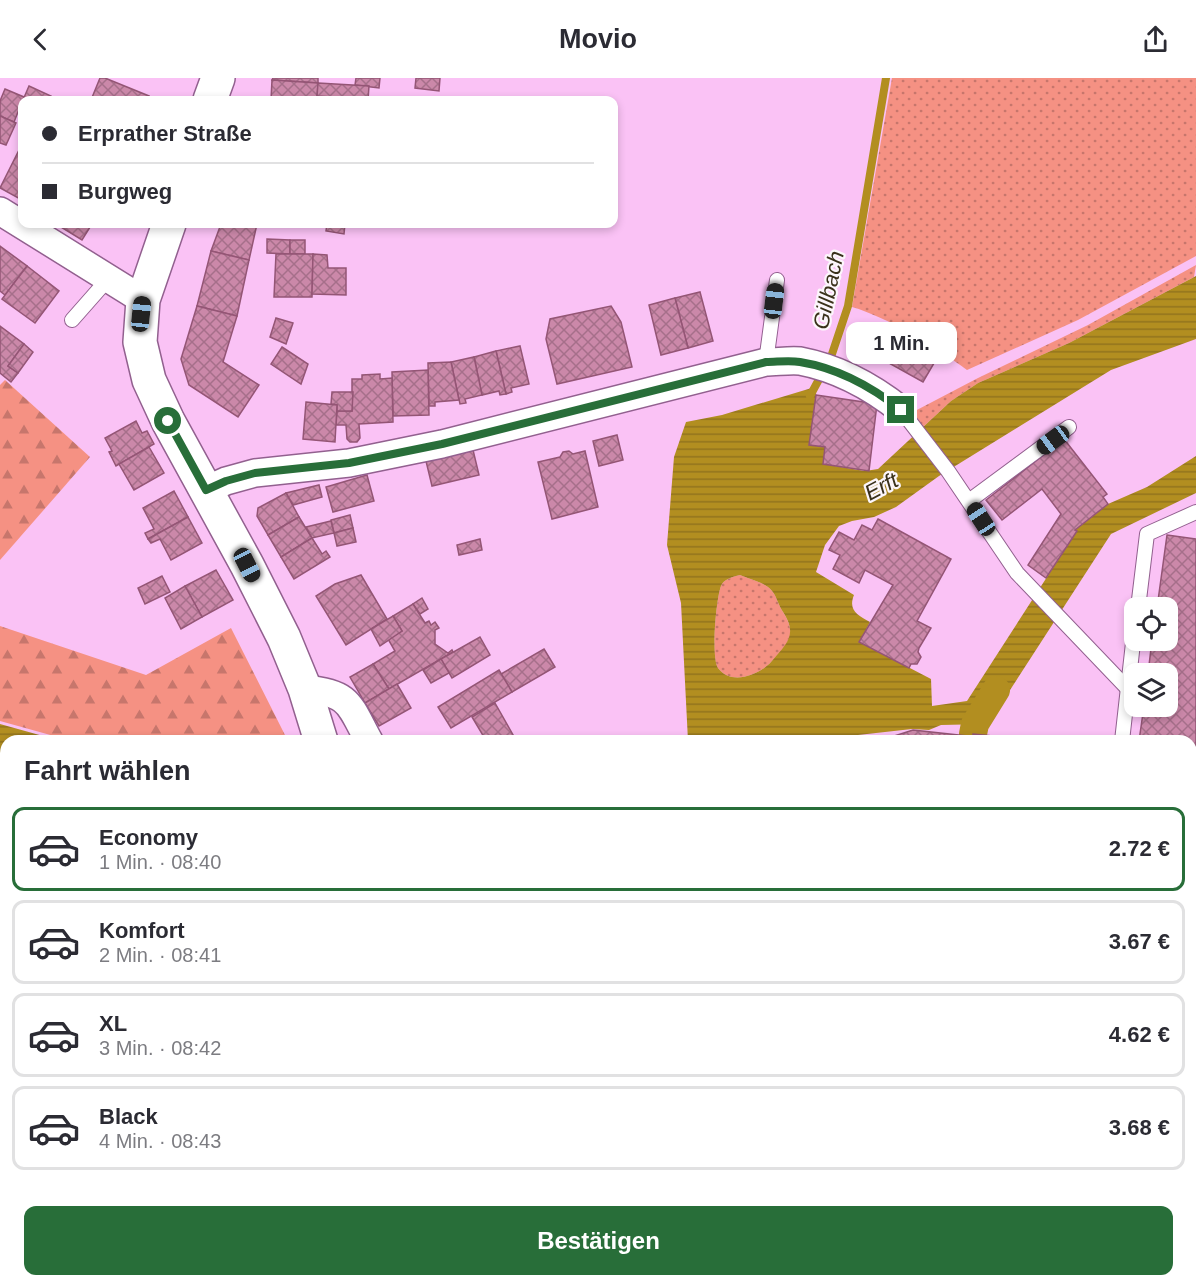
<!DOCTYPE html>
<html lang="de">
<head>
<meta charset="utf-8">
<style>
  body { margin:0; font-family:Arial,sans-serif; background:#f2f2f3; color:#2b2b33; height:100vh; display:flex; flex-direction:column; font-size:22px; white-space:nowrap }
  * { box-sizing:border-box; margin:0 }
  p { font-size:20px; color:#7c7c81 }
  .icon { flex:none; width:33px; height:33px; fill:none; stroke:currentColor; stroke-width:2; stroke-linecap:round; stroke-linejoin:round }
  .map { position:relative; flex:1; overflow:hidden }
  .panel { position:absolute; left:0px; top:657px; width:1197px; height:552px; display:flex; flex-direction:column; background:#fff; border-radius:18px 18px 0 0; box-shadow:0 3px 9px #0003 }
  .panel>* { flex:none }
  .guide { position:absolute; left:18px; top:18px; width:600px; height:132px; border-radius:12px; box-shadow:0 3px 9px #0003; display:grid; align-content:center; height:132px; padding:0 24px; background:#fff }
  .tools { position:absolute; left:1124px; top:519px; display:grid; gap:12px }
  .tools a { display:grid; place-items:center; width:54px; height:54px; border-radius:12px; background:#fff; box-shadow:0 3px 9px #0003; font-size:30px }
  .end { position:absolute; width:27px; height:27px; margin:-14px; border:8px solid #286e39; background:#fff; box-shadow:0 0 0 3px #fff }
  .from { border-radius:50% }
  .bubble { position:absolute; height:42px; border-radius:12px; background:#fff; box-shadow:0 3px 9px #0003; font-size:20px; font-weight:800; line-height:42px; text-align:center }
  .car { position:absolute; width:18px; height:36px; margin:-18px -9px; border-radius:8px; box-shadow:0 0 4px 2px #0007; background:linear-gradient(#222 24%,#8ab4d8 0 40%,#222 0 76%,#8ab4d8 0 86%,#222 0) }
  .guide b { display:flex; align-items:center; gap:21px; height:57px; font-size:22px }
  .guide b+b { border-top:2px solid #e1e1e2 }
  .guide i { width:15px; height:15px; background:#2b2b33 }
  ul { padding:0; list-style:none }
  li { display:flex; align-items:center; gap:18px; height:84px; margin:0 12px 9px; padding:0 12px; border:3px solid #e1e1e2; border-radius:12px }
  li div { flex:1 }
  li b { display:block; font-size:22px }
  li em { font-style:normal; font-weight:800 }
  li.active { border-color:#286e39 }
  li>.icon { width:54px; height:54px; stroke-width:1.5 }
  h2 { padding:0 24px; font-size:27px; line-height:72px }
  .primary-button { display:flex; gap:12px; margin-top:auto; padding:12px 24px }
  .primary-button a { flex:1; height:69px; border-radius:12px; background:#286e39; color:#fff; font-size:24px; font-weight:800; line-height:69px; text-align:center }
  header { display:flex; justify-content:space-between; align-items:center; height:78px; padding:0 24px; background:#fff; font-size:27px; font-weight:800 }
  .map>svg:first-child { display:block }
  .grass { fill:url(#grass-dots) }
  .forest { fill:url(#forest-firs) }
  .park { fill:url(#park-tufts) }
  .water { fill:url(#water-rules); fill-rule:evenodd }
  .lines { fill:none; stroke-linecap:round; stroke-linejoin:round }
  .stream { stroke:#b28e20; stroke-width:8 }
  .canal { stroke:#b28e20; stroke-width:28 }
  .building { fill:url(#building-cross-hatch); stroke:#945575; stroke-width:1.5 }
  .service-casing { stroke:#92608f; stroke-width:16 }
  .minor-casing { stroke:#92608f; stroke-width:30 }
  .secondary-casing { stroke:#92608f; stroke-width:36 }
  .service { stroke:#fff; stroke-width:14 }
  .minor { stroke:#fff; stroke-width:27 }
  .secondary { stroke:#fff; stroke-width:33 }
  .route { stroke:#286e39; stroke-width:8 }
  .labels { text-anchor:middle; stroke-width:4.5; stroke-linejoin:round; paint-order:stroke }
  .water-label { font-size:22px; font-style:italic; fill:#3a311b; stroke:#fcf6fb }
</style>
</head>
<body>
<header><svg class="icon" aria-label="back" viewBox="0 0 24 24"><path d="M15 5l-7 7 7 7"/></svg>Movio<svg class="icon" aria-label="share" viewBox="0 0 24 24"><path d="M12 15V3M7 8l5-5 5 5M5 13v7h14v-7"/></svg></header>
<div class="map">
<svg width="1196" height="1209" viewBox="0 0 1196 1209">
  <defs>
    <pattern id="grass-dots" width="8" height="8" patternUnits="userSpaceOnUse" patternTransform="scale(1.5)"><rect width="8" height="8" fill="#f59183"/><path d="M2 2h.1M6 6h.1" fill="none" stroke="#c7766c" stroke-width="1.8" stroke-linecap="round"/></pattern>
    <pattern id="forest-firs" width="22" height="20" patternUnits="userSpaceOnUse" patternTransform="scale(1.5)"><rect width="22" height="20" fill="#f59183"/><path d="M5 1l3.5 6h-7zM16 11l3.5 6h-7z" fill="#c7766c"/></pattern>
    <pattern id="park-tufts" width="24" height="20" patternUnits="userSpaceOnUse" patternTransform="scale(1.5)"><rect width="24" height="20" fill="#f59183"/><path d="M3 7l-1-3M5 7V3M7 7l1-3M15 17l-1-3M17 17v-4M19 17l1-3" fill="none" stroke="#c7766c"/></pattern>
    <pattern id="water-rules" width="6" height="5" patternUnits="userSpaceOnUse" patternTransform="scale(1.5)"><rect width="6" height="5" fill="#b28e20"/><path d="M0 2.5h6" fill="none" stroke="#92741d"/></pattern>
    <pattern id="building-cross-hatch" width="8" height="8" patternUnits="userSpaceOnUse" patternTransform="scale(1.5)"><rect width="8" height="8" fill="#cb88a9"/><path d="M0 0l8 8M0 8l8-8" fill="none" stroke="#a66f8a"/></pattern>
  </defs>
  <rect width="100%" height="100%" fill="#fac2f5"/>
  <g class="grass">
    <path d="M892,0H1196V178L1078,242L967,292C938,270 887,239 852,229Z"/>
    <polygon points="1196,187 1194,199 1069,265 978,305 951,323 923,349 913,334 978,300 1088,247"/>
    <path d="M740,497C749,501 767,505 772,513C777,519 778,527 783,534C798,558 788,565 771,584C759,597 731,608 718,590C711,579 716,521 721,508C724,501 732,499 740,497Z"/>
  </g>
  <g class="forest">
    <polygon points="5,302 90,379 0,482 0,307"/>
    <polygon points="0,548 146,597 231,550 288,663 72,663 0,643"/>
    <polygon points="1191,845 1196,846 1196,962 1191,977"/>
    <polygon points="971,1203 1059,1203 1056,1209 968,1209"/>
  </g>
  <g class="park">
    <polygon points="0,737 6,738 6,1203 228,1203 225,1209 0,1209"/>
    <polygon points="431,1203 971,1203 968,1209 427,1209"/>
  </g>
  <g class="water">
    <path d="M1196,198V261L1111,292L939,398L896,429L874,439L852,443L839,448L825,467L816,494L854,517C848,532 857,537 870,544L860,564L931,601L932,628L967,623L1076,454L1075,452L1108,426L1147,409L1196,378V415L1111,456L988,646L941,647L929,652L912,651L804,663H688L681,525L667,467L674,379L686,344L722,337L815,309L825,369L823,386L865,393L878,391L951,323L978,305L1069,265ZM740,497C749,501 767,505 772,513C777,519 778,527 783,534C798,557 787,565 771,584C759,597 731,608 718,590C711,579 716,521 721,508C724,501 732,499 740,497Z"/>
    <polygon points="0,646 61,663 6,663 6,738 0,737"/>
  </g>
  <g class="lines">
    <g class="stream">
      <polyline points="810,318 831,279 848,228 886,0"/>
      <polyline points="1191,820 1196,819"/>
    </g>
    <polyline class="canal" points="973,656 975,646 996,612"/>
  </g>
  <g class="building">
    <polygon points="100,0 105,0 149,18 147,22 91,22"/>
    <polygon points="273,0 318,0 318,5 272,2"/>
    <polygon points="356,0 380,0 379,10 355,7"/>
    <polygon points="416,0 440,0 439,13 415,10"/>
    <polygon points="272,2 318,5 317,22 271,22"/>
    <polygon points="318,5 369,8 368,22 332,22 332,19 317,18"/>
    <polygon points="29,8 51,18 49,22 23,22"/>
    <polygon points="5,11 24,19 14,44 0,38 0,23"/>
    <polygon points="0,38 16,45 6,67 0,65"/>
    <polygon points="22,66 22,122 0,110"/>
    <polygon points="56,146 92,146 82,162"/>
    <polygon points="221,146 257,146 249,182 211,173"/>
    <polygon points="327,146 345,146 344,156 326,153"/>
    <polygon points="267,161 290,162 290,176 267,175"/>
    <rect x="290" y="162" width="15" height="14"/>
    <polygon points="0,168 27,188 5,217 0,213"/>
    <polygon points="211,173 249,182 237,238 197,228"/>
    <polygon points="276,176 313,176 312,219 274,219"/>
    <polygon points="313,176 327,177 328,190 346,190 346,217 312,216"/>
    <polygon points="27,188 59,213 35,245 2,221"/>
    <polygon points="700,214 713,263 688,270 675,220"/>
    <polygon points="675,220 688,270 661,277 649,227"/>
    <polygon points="197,228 237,238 223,284 259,307 238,339 189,307 181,281"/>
    <polygon points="611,228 621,244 632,289 557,306 546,261 550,241"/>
    <polygon points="276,240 293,245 286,266 270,259"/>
    <polygon points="0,248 24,266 8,288 18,295 11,304 0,295"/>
    <polygon points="900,259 937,280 923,304 887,284"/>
    <polygon points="24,266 33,274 18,295 8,288"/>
    <polygon points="520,268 529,306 511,310 512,314 506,316 496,273"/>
    <polygon points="282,269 308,286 301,306 271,286"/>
    <polygon points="496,273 506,316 500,317 499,313 482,317 474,279"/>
    <polygon points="474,279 482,317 465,321 466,325 460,326 451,284"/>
    <polygon points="451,284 459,322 435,324 435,328 429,328 428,285"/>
    <polygon points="428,292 429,337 393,338 392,294"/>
    <polygon points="380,296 380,301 392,300 393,344 359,346 360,360 357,364 350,364 347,361 346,347 336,347 337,333 352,333 352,301 362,301 362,297"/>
    <polygon points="332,314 353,314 352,333 337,333 337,327 331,326"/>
    <polygon points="816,317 877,326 869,393 823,386 825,369 809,367"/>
    <polygon points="306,324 337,327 335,364 303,361"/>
    <polygon points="136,343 142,355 147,353 154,366 116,388 109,374 112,373 105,360"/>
    <polygon points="617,357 623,382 599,388 593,363"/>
    <polygon points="1064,361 1107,416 1103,419 1108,426 1075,452 1077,453 1046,500 1028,487 1061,436 1042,411 1002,442 986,422"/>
    <polygon points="149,369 164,395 134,412 119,386"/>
    <polygon points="473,372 479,397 432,408 426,383"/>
    <polygon points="569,373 573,376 585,373 598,429 552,441 538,384 560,379 563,374"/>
    <polygon points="367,397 374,423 333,434 326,409"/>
    <polygon points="319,407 322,419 304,424 293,427 286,415"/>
    <polygon points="174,413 188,439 148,461 145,455 154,451 143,430"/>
    <polygon points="286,415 299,439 268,457 257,438 258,430"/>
    <polygon points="350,437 353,450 334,455 331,442"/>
    <polygon points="188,439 202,465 171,482 160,461 151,465 148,461"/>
    <polygon points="299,439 312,460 281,479 268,457"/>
    <polygon points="878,441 951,481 917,543 931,550 919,570 918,574 921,579 917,586 911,586 909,590 859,564 893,507 865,492 859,505 833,491 840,477 829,472 839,454 854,462 862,447 872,452"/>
    <polygon points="331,443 334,455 312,460 306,449"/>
    <polygon points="353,450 356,464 337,468 334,455"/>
    <polygon points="1167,457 1196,461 1196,672 1191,671 1191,663 1139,663 1144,628 1167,628 1167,596 1148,596 1152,562 1167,562 1167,530 1157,530"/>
    <polygon points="312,460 322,476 326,473 330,479 294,501 281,479"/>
    <polygon points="480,461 482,472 459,477 457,467"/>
    <polygon points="216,492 233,522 202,539 185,508"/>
    <polygon points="361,497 387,541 346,567 316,518 335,506"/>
    <polygon points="162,498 170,514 145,526 138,510"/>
    <polygon points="185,508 202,539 181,551 165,520"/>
    <polygon points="422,520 428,531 420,536 413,526"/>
    <polygon points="413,526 425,545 429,543 431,547 435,544 439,550 435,552 435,566 448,575 452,572 453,574 389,611 373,586 395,573 388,561 402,553 393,538"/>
    <polygon points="393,538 402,553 380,568 371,551"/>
    <polygon points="480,559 490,577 452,600 441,581"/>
    <polygon points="544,571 555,589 512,614 501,596"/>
    <polygon points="441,581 449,595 431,605 423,592"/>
    <polygon points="373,586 389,611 365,625 350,599"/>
    <polygon points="499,592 512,614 451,650 438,629"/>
    <polygon points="397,606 411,630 379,648 365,625"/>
    <polygon points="495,625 516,662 515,663 477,663 484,659 472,639"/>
    <polygon points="913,652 967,658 966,663 864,663 888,660"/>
    <polygon points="973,656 1042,663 972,663"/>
  </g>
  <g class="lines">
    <g class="service-casing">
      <g id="service">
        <polyline points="72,242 109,200"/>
        <polyline points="766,284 777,202"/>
        <polyline points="901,332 948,393 1017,495 1127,610"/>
        <polyline points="969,423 1069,349"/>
        <polyline points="1138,530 1147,456 1196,434"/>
        <polyline points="1122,663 1134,556"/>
        <polyline points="1191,686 1196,687"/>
      </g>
    </g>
    <g class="minor-casing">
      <g id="minor">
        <polyline points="0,133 143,222"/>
        <path d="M206,412L226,403L255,395L349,385L442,366L766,284C777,284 789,282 800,283C837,290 872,309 901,332"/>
        <path d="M305,611C350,615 349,626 369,663"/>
      </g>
    </g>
    <g class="secondary-casing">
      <g id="secondary">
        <polyline points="210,22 218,0"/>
        <polyline points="169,146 143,222 140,264 149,302 168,343 247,487 284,560 305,611 321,663"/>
        <polyline points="357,1209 358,1203"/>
      </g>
    </g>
    <use href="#service" class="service"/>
    <use href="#minor" class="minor"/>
    <use href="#secondary" class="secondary"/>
  </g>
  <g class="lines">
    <path class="route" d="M168,343L206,412L226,403L255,395L349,385L442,366L766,284C777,284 789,282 800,284C837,290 872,309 901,332"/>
  </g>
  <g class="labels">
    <g class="water-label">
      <text transform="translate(828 212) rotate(-78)" y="8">Gillbach</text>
      <text transform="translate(881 408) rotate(-28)" y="8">Erft</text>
    </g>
  </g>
</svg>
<div class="tools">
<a><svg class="icon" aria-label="locate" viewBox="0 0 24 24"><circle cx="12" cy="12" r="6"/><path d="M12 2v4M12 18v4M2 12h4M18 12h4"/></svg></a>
<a><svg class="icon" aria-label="layers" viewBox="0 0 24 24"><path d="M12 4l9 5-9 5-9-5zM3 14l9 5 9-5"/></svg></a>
</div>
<i class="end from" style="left:168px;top:343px"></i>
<i class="end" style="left:901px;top:332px"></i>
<div class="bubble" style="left:846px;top:244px;width:111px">1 Min.</div>
<i class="car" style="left:774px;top:223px;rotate:7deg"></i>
<i class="car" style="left:141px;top:236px;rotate:6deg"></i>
<i class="car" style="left:1053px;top:362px;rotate:234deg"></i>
<i class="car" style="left:981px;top:441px;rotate:327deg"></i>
<i class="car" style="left:247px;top:487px;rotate:153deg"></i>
<div class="guide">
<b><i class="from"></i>Erprather Straße</b>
<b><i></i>Burgweg</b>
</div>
<section class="panel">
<h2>Fahrt wählen</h2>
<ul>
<li class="active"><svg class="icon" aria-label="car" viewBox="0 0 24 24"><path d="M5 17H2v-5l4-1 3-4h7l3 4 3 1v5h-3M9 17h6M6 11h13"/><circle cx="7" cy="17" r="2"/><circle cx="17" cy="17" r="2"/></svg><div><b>Economy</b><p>1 Min. · 08:40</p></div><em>2.72 €</em></li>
<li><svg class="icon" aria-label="car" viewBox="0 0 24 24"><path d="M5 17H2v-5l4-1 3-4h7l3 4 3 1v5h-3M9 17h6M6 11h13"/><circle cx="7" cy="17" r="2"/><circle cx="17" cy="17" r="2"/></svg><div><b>Komfort</b><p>2 Min. · 08:41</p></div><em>3.67 €</em></li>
<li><svg class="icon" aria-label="car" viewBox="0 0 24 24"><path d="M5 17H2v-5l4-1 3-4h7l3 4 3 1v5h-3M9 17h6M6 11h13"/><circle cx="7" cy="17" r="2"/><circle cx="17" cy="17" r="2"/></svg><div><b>XL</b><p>3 Min. · 08:42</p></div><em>4.62 €</em></li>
<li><svg class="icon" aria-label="car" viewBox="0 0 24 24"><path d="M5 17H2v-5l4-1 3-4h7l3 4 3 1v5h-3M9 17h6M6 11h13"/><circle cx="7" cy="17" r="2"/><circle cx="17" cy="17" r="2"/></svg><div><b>Black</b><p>4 Min. · 08:43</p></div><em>3.68 €</em></li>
</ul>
<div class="primary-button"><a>Bestätigen</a></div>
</section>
</div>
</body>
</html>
